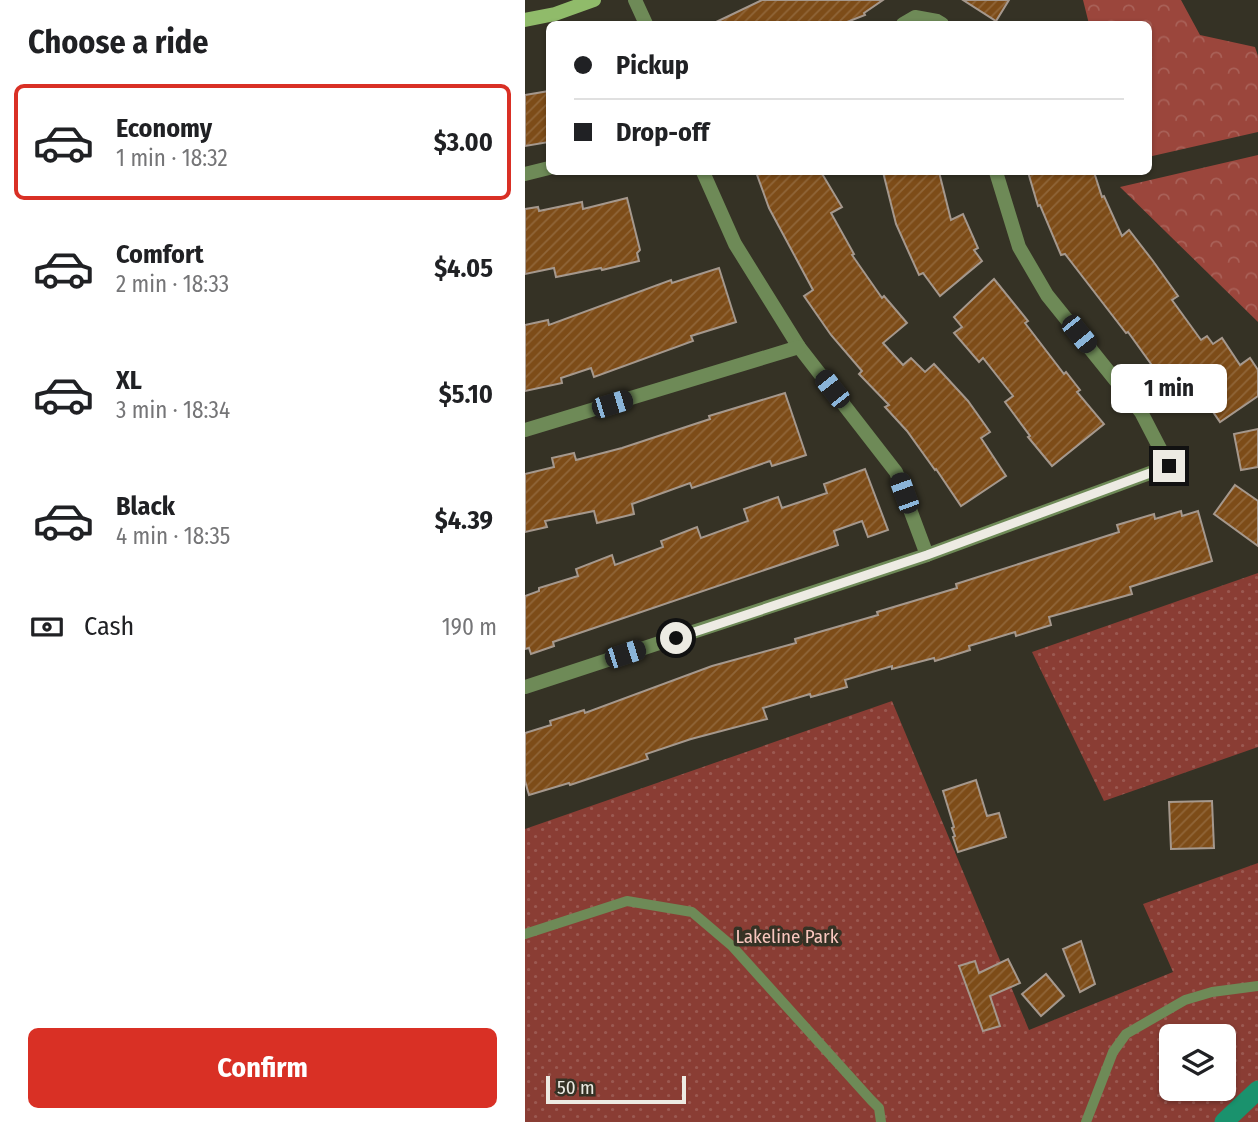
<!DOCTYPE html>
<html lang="en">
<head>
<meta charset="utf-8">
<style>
  body { margin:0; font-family:"Fira Sans Condensed",sans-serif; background:#f2f2f2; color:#202124; height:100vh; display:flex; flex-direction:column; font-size:26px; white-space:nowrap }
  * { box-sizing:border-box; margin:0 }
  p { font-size:23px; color:#757577 }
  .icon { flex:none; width:38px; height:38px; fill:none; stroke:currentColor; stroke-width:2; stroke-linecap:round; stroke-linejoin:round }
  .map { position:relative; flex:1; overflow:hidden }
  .details { display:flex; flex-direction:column; background:#fff; width:525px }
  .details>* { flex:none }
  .banner { position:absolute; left:21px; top:21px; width:606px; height:154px; border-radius:10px; box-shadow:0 2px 5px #0004; display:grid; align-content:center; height:154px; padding:0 28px; background:#fff }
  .tools { position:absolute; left:634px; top:1024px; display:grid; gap:14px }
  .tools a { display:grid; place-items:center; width:77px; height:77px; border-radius:10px; background:#fff; box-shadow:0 2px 5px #0004; font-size:35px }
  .scale { position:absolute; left:21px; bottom:18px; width:140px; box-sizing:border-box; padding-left:7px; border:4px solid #edebe3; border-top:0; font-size:19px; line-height:24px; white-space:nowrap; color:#edebe3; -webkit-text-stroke:5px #353225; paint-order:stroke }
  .end { position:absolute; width:32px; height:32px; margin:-16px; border:9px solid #edebe3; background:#111; box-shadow:0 0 0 4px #111 }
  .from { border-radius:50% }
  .bubble { position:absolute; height:49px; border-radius:10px; background:#fff; box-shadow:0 2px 5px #0004; font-size:23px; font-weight:700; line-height:49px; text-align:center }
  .car { position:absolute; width:21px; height:42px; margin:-21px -10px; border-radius:9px; box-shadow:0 0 5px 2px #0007; background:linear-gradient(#222 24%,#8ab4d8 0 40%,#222 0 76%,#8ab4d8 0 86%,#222 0) }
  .banner b { display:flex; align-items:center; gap:24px; height:66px; font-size:26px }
  .banner b+b { border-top:2px solid #e0e0e0 }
  .banner i { width:18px; height:18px; background:#202124 }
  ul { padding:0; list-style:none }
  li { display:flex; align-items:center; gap:21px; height:116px; margin:0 14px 10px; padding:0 14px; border:4px solid transparent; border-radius:10px }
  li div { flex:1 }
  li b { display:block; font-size:26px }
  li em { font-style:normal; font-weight:700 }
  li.on { border-color:#d93025 }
  li>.icon { width:63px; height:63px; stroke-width:1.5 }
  h2 { padding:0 28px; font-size:32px; line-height:84px }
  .pay { display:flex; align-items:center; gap:18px; height:77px; padding:0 28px; font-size:26px }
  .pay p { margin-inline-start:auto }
  .action { display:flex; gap:14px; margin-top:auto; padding:14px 28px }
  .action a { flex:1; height:80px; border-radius:10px; background:#d93025; color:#fff; font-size:28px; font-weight:700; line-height:80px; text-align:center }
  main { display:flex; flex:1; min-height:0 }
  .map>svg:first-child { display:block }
  .forest { fill:url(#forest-crowns) }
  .park { fill:url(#park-dots); fill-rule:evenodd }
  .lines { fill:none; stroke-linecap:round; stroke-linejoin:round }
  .canal { stroke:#1a926d; stroke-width:19 }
  .building { fill:url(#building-hatch); stroke:#a5988d; stroke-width:2 }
  .lane { stroke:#6e8a57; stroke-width:10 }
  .street { stroke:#6e8a57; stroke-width:14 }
  .secondary { stroke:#90bb6a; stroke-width:14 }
  .route { stroke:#edebe3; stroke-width:9 }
  .labels { text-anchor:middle; stroke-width:7; stroke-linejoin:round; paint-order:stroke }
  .park-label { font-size:19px; fill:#f9c7bf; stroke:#353225 }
</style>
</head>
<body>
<main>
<section class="details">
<h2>Choose a ride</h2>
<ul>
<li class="on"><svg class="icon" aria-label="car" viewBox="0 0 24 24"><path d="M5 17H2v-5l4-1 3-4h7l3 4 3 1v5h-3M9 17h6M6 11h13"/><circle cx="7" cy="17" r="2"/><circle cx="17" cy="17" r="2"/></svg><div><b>Economy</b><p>1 min · 18:32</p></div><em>$3.00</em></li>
<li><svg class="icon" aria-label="car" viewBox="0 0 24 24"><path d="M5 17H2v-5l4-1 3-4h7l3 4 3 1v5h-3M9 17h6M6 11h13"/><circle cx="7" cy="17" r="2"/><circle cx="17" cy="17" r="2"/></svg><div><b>Comfort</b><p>2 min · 18:33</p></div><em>$4.05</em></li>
<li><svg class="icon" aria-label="car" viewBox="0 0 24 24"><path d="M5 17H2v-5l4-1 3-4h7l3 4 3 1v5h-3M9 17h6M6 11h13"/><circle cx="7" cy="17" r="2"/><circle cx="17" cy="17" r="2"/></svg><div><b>XL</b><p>3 min · 18:34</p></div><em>$5.10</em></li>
<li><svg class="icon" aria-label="car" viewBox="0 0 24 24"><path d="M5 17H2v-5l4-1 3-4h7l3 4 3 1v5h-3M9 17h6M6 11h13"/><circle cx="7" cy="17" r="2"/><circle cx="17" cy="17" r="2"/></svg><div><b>Black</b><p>4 min · 18:35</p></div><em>$4.39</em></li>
</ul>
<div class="pay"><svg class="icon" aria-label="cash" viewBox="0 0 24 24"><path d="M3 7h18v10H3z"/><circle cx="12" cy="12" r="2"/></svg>Cash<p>190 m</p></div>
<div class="action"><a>Confirm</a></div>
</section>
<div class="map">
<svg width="733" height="1122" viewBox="0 0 733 1122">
  <defs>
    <pattern id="forest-crowns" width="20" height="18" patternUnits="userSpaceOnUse" patternTransform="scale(1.75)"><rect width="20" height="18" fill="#9b463c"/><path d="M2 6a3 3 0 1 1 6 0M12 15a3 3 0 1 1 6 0" fill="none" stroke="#a96158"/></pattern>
    <pattern id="park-dots" width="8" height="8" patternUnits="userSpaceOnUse" patternTransform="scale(1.75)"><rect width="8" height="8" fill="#8a3d34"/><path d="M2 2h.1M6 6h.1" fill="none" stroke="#9b5951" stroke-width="1.8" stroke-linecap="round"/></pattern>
    <pattern id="building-hatch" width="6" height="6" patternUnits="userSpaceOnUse" patternTransform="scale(1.75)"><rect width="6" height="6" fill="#7d4c18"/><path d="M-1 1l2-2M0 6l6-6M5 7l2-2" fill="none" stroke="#906639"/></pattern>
  </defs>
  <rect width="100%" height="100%" fill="#353225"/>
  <g class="forest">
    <polygon points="558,0 656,0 675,35 730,47 733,56 733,132 623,157 623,24 564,24"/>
    <polygon points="733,155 733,322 595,187"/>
  </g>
  <g class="park">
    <polygon points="733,573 733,747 579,801 507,652"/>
    <path d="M367,701L504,1030L648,972L618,904L733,863V1122H0V829ZM646,1036H698V1088H646Z"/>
  </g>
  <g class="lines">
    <polyline class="canal" points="699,1122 733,1090"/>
  </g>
  <g class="building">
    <polygon points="237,0 358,0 339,13 340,15 317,24 187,24"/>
    <polygon points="438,0 484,0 471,21"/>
    <polygon points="24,91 24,142 0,146 0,95"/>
    <polygon points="231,172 296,172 317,207 306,213 329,254 327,255 357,298 359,296 382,323 358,343 378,365 386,358 400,372 409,364 443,401 465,432 456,438 481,476 436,506 411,469 410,470 382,431 360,407 364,405 334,374 337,371 306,335 279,296 288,290 244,208"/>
    <polygon points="358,172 414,172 426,220 438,214 453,248 449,250 457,261 415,296 398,273 394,275 371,224"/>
    <polygon points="503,172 569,172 577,197 579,196 597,236 604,230 628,261 653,296 647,300 676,340 682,336 688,344 697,338 715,365 725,358 733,370 733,396 695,422 671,387 652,400 603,332 601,333 540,254 536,255 515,205 513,206"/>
    <polygon points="102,198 115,250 112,253 114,261 77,270 76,268 31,277 29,268 0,274 0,209 13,207 14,211 57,202 58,209"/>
    <polygon points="194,268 211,322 166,336 168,341 69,377 66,368 36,378 37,383 0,391 0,325 23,320 24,325 146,280 147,283"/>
    <polygon points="469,279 503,321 500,323 539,374 541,372 555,390 552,392 579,424 527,466 503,437 505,436 480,402 488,396 458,358 454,362 429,333 437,327 429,317"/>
    <polygon points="260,393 281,455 247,466 245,461 167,488 165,483 107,504 109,514 72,523 69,511 20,521 22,527 0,532 0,474 29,467 27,458 49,453 51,460 97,448 185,419 184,416"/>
    <polygon points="733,429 733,467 716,470 709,434"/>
    <polygon points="340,469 363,530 343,537 337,521 309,531 313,545 28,642 29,646 6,654 4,648 0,649 0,596 14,591 14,588 53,576 51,569 87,555 90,565 138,547 136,541 172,527 176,538 223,521 219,509 253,497 257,508 302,493 299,484"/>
    <polygon points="710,485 733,501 733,546 689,514"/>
    <polygon points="656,511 657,516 673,511 687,561 605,587 607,594 524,617 526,625 491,636 490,632 444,646 445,650 410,661 409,658 367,669 367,666 320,680 322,687 286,697 285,694 238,708 242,719 166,739 121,754 123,759 45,785 44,783 4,795 0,781 0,733 26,725 25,721 59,710 60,713 187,666 271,643 270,639 353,615 352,612 432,588 431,584 594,532 592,525 629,514 630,519"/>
    <polygon points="451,780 462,816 474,813 481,837 433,852 428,837 430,836 427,828 429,827 418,791"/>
    <polygon points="687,801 689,848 646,849 644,802"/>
    <polygon points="556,941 570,984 555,992 538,949"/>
    <polygon points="483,959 495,983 465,996 475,1026 458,1031 434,966 450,961 454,973"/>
    <polygon points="521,974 539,996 516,1016 497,994"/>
  </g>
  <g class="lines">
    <g class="lane">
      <polyline points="0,934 102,901 167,912 207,946 346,1100 354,1108 356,1122"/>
      <polyline points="561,1122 588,1052 601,1034 660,1000 687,992 733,986"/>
    </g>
    <g class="street">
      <polyline points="110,0 121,24"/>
      <polyline points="378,24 390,17 412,21 417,24"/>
      <polyline points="178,172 210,244 274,347 371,472 402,555"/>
      <polyline points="0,174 24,168"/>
      <polyline points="0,430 274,347"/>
      <polyline points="0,687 402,555 644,466 616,412 522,295 494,247 471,172"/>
    </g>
    <polyline class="secondary" points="0,20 30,14 69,0"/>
  </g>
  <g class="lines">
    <polyline class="route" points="151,638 402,555 644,466"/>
  </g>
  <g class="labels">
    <g class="park-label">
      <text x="262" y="943">Lakeline Park</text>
    </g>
  </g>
</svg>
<div class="tools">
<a><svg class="icon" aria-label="layers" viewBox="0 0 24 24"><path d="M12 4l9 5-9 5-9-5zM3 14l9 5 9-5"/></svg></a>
</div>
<div class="scale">50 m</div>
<i class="end from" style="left:151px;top:638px"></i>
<i class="end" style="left:644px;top:466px"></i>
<div class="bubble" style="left:586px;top:364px;width:116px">1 min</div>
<i class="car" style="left:554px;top:334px;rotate:141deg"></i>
<i class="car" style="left:307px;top:389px;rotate:322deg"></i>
<i class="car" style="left:87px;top:404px;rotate:73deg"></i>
<i class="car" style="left:379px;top:493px;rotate:340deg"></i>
<i class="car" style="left:100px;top:654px;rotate:72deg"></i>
<div class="banner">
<b><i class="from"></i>Pickup</b>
<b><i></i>Drop-off</b>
</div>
</div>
</main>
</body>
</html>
